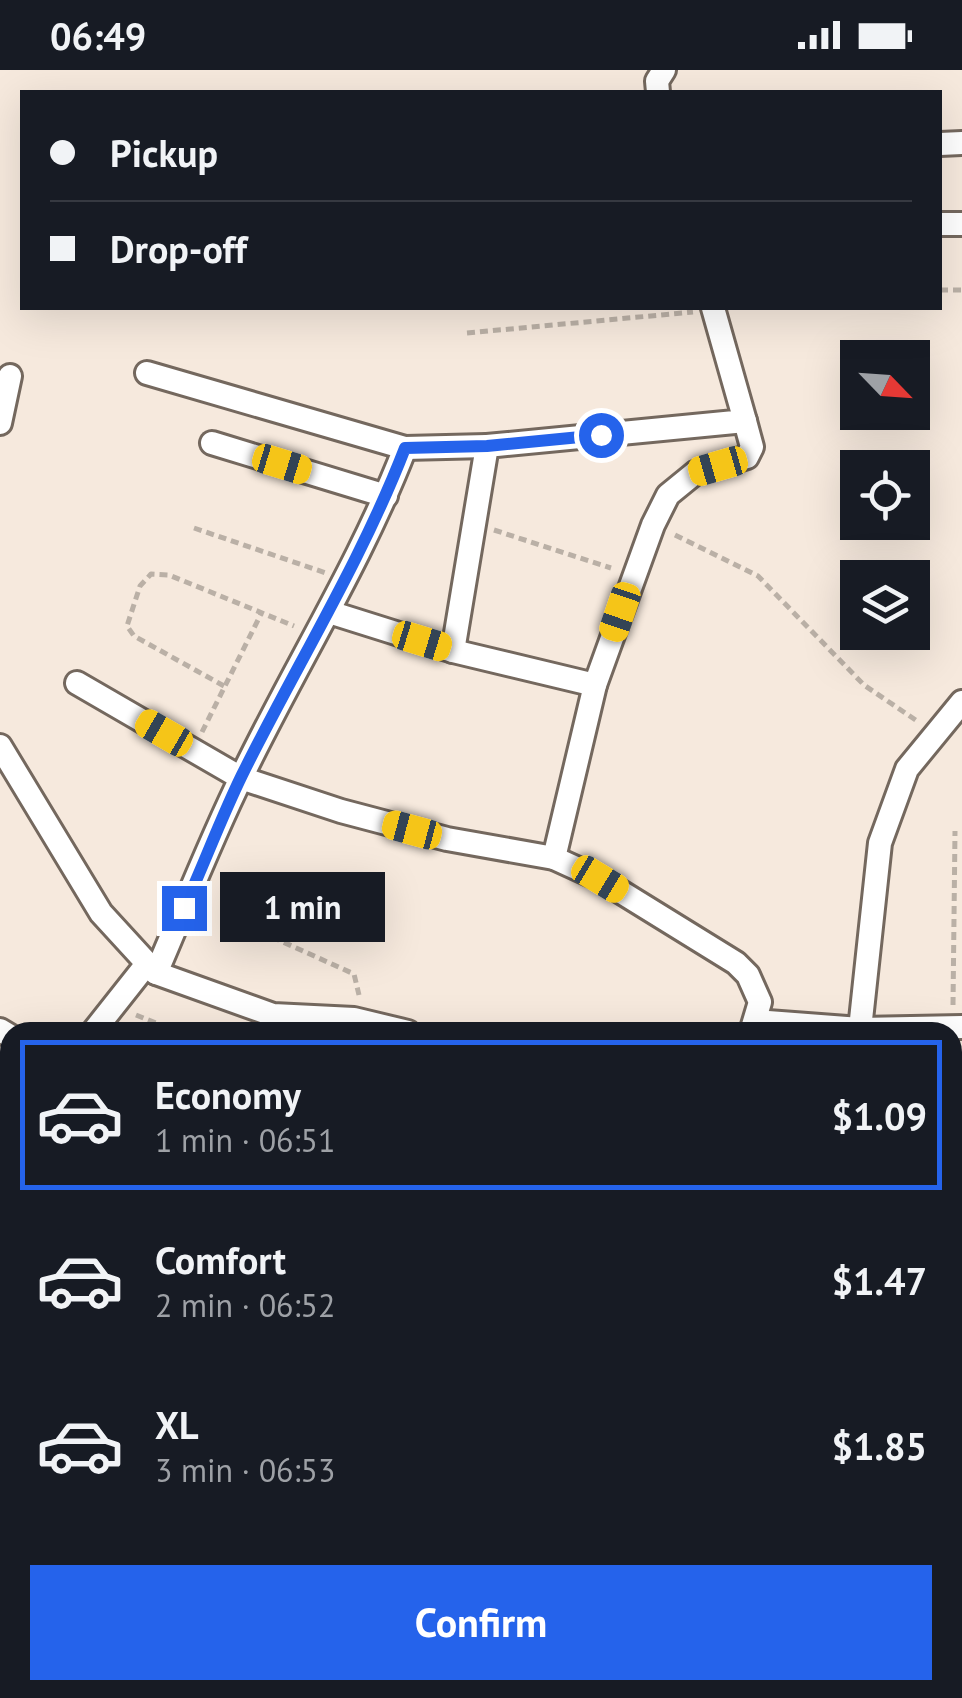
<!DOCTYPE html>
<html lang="en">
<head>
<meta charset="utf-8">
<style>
  body { margin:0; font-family:"PT Sans",sans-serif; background:#242831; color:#f1f3f6; height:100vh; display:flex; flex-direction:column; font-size:38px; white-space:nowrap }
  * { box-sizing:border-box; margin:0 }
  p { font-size:32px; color:#9ea1a6 }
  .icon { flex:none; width:55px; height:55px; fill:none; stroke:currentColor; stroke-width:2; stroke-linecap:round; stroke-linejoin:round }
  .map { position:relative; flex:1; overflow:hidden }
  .panel { position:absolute; left:0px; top:952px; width:962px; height:678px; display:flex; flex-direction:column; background:#171b24; border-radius:30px 30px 0 0; box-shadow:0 10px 40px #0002 }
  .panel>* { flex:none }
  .hud { position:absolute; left:20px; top:20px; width:922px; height:220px; border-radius:0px; box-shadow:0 10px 40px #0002; display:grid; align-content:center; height:220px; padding:0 30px; background:#171b24 }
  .needle { width:65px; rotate:115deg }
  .buttons { position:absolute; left:840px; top:270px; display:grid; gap:20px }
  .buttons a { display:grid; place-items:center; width:90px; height:90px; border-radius:0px; background:#171b24; box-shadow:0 10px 40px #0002; font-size:50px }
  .end { position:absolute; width:45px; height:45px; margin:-22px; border:12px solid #2563eb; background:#fff; box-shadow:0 0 0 5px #fff }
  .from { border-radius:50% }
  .bubble { position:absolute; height:70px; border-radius:0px; background:#171b24; box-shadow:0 10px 40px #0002; font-size:32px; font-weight:700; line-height:70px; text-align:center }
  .car { position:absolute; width:30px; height:60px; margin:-30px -15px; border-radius:12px; box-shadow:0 0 8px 2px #0007; background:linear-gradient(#f5c518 24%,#345 0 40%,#f5c518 0 76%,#345 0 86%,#f5c518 0) }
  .hud b { display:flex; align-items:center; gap:35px; height:95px; font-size:38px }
  .hud b+b { border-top:2px solid #363941 }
  .hud i { width:25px; height:25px; background:#f1f3f6 }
  ul { padding:18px 0 0; list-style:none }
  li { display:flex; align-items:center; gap:30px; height:150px; margin:0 20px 15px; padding:0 10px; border:5px solid transparent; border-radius:0px }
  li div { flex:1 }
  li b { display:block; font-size:38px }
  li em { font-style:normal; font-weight:700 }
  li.current { border-color:#2563eb }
  li>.icon { width:90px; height:90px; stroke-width:1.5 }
  .primary-button { display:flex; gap:20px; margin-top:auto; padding:20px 30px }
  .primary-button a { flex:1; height:115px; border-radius:0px; background:#2563eb; color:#fff; font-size:40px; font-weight:700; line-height:115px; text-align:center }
  .status { display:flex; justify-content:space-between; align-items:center; height:70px; padding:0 50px; background:#171b24; direction:ltr }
  .status svg { height:28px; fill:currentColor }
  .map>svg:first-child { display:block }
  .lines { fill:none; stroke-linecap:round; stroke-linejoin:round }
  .street-casing { stroke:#74685e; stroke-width:28 }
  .path { stroke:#bab0a6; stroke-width:5; stroke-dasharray:8 5; stroke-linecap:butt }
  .street { stroke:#fff; stroke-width:22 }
  .route { stroke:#2563eb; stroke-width:12 }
</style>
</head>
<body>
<div class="status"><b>06:49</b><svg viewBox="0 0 49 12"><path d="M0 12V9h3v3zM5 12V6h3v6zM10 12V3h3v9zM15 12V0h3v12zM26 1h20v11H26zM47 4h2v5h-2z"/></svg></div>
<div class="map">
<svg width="962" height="1628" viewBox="0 0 962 1628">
  <rect width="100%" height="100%" fill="#f6e9dd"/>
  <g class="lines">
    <g class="street-casing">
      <g id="street">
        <polyline points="658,22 657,11 664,0"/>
        <polyline points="940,74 962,73"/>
        <polyline points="940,154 962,154"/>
        <path d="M147,303L405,378C361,492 295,596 242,706C210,771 184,838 156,903"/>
        <polyline points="0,353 10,306"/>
        <polyline points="212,373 386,426"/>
        <polyline points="405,378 487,376"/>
        <polyline points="329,542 453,581 595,615"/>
        <polyline points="453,581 487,376 745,351 713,238"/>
        <polyline points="77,613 241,708 341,741 447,769 554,788 600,809 736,893 748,905 760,932 751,962"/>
        <polyline points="0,676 101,843 156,903 273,945 354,949 408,962"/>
        <polyline points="554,788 595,615 653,455 668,425 695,403 747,387 752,377 745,351"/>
        <polyline points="756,951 860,959 962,957"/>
        <polyline points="860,959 880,773 907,699 962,632"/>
        <polyline points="0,960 10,966"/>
        <polyline points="93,962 146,895"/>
        <polyline points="952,1057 962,1056"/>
        <polyline points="952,1333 962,1336"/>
        <polyline points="238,1620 247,1628"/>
        <polyline points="328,1620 335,1628"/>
        <polyline points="569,1620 576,1628"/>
        <polyline points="406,1628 413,1620"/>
        <polyline points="803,1628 804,1620"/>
        <polyline points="958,1628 962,1612"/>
      </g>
    </g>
    <g class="path">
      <polyline points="940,220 962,220"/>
      <polyline points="467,263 693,242"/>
      <polyline points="194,458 326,503"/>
      <polyline points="494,460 611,498"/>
      <polyline points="675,465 758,506 864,615 917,651"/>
      <polyline points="224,616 134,566 127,556 140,516 151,504 169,505 294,556"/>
      <polyline points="202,662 261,544"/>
      <polyline points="272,867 354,904 359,925"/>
      <polyline points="953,935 955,761"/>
      <polyline points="136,945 178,962"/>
      <polyline points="952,1475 962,1478"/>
    </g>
    <use href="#street" class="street"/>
  </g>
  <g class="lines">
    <path class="route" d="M184,838C204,794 221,748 242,705C296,596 361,492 405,378L487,376L601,365"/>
  </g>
</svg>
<div class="buttons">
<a><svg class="needle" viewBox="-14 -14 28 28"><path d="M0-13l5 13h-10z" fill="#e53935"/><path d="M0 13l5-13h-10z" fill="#9ea1a6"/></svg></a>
<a><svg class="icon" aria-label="locate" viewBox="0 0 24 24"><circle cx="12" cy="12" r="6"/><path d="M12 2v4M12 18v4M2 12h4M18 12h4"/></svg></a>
<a><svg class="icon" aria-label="layers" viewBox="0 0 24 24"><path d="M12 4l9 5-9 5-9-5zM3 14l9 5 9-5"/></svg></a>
</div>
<i class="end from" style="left:601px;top:365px"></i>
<i class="end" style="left:184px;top:838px"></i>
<div class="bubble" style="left:220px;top:802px;width:165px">1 min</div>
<i class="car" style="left:282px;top:394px;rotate:107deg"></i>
<i class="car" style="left:718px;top:396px;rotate:254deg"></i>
<i class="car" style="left:620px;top:542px;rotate:199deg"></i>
<i class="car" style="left:422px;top:571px;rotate:107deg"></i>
<i class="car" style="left:164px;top:663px;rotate:300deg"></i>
<i class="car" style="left:412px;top:760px;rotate:285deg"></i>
<i class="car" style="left:600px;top:809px;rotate:121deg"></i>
<div class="hud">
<b><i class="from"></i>Pickup</b>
<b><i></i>Drop-off</b>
</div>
<section class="panel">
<ul>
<li class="current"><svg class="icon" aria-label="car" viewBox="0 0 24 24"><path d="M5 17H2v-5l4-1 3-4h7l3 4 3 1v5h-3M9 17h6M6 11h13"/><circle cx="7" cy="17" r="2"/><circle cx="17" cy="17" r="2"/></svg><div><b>Economy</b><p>1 min · 06:51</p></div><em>$1.09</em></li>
<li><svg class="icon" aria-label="car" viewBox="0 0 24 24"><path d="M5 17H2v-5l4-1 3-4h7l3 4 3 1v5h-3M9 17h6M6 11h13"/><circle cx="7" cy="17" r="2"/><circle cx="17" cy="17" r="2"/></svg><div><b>Comfort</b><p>2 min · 06:52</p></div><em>$1.47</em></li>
<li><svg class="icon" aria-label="car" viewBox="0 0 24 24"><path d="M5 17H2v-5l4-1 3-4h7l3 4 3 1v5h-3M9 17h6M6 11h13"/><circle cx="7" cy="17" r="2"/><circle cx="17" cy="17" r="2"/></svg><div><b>XL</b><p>3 min · 06:53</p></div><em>$1.85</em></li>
</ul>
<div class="primary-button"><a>Confirm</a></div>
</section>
</div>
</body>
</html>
